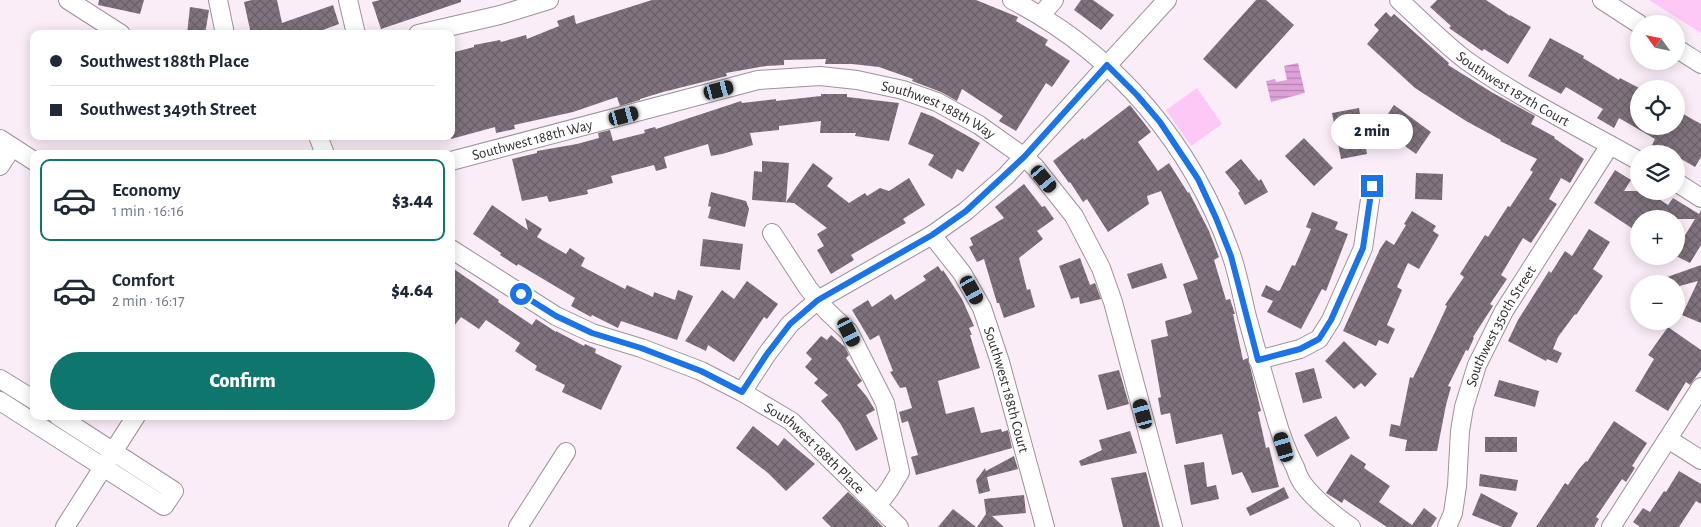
<!DOCTYPE html>
<html lang="en">
<head>
<meta charset="utf-8">
<style>
  body { margin:0; font-family:"Alegreya Sans",sans-serif; background:#f6f6f7; color:#1f2937; height:100vh; display:flex; flex-direction:column; font-size:19px; white-space:nowrap }
  * { box-sizing:border-box; margin:0 }
  p { font-size:16px; color:#747a83 }
  .icon { flex:none; width:28px; height:28px; fill:none; stroke:currentColor; stroke-width:2; stroke-linecap:round; stroke-linejoin:round }
  .map { position:relative; flex:1; overflow:hidden }
  .side { position:absolute; left:30px; top:150px; width:425px; height:270px; display:flex; flex-direction:column; background:#fff; border-radius:10px; box-shadow:0 2px 12px #0003 }
  .side>* { flex:none }
  .hud { position:absolute; left:30px; top:30px; width:425px; height:110px; border-radius:10px; box-shadow:0 2px 12px #0003; display:grid; align-content:center; height:110px; padding:0 20px; background:#fff }
  .needle { width:32px; rotate:303deg }
  .controls { position:absolute; left:1630px; top:15px; display:grid; gap:10px }
  .controls a { display:grid; place-items:center; width:55px; height:55px; border-radius:50%; background:#fff; box-shadow:0 2px 12px #0003; font-size:25px }
  .end { position:absolute; width:22px; height:22px; margin:-11px; border:6px solid #1a73e8; background:#fff; box-shadow:0 0 0 2px #fff }
  .from { border-radius:50% }
  .bubble { position:absolute; height:35px; border-radius:18px; background:#fff; box-shadow:0 2px 12px #0003; font-size:16px; font-weight:800; line-height:35px; text-align:center }
  .car { position:absolute; width:15px; height:30px; margin:-15px -8px; border-radius:6px; box-shadow:0 0 4px 1px #0007; background:linear-gradient(#222 24%,#8ab4d8 0 40%,#222 0 76%,#8ab4d8 0 86%,#222 0) }
  .hud b { display:flex; align-items:center; gap:18px; height:48px; font-size:19px }
  .hud b+b { border-top:1px solid #e0e1e3 }
  .hud i { width:12px; height:12px; background:#1f2937 }
  ul { padding:9px 0 0; list-style:none }
  li { display:flex; align-items:center; gap:15px; height:82px; margin:0 10px 8px; padding:0 10px; border:2px solid transparent; border-radius:10px }
  li div { flex:1 }
  li b { display:block; font-size:19px }
  li em { font-style:normal; font-weight:800 }
  li.current { border-color:#0f766e }
  li>.icon { width:45px; height:45px; stroke-width:1.5 }
  .primary-button { display:flex; gap:10px; margin-top:auto; padding:10px 20px }
  .primary-button a { flex:1; height:58px; border-radius:30px; background:#0f766e; color:#fff; font-size:20px; font-weight:800; line-height:58px; text-align:center }
  .map>svg:first-child { display:block }
  .park { fill:#fdc8f6 }
  .water { fill:url(#water-rules) }
  .building { fill:url(#building-cross-hatch) }
  .lines { fill:none; stroke-linecap:round; stroke-linejoin:round }
  .minor-casing { stroke:#9e919c; stroke-width:20 }
  .minor { stroke:#fff; stroke-width:18 }
  .route { stroke:#1a73e8; stroke-width:6 }
  .labels { text-anchor:middle; stroke-width:5; stroke-linejoin:round; paint-order:stroke }
  .street-label { font-size:15px; fill:#322d31; stroke:#fff }
</style>
</head>
<body>
<div class="map">
<svg width="1701" height="527" viewBox="0 0 1701 527">
  <defs>
    <pattern id="water-rules" width="6" height="5" patternUnits="userSpaceOnUse" patternTransform="scale(1.25)"><rect width="6" height="5" fill="#dfa1d8"/><path d="M0 2.5h6" fill="none" stroke="#b584b0"/></pattern>
    <pattern id="building-cross-hatch" width="8" height="8" patternUnits="userSpaceOnUse" patternTransform="scale(1.25)"><rect width="8" height="8" fill="#80737e"/><path d="M0 0l8 8M0 8l8-8" fill="none" stroke="#695f68"/></pattern>
  </defs>
  <rect width="100%" height="100%" fill="#fbedf8"/>
  <g class="park">
    <polygon points="1649,0 1701,0 1701,33"/>
    <polygon points="1197,88 1222,124 1191,146 1166,110"/>
  </g>
  <polygon class="water" points="1298,63 1305,93 1271,102 1266,81 1275,79 1276,82 1287,80 1284,66"/>
  <g class="building">
    <polygon points="99,0 144,0 140,14 98,5"/>
    <polygon points="252,0 277,0 282,23 333,5 339,24 312,34 251,34 244,2"/>
    <polygon points="380,0 461,0 461,2 381,29 372,2"/>
    <polygon points="652,0 976,0 1018,17 1016,21 1048,40 1045,45 1070,61 1052,87 1046,83 1016,131 999,121 1003,116 962,89 957,101 941,92 912,81 913,79 879,67 852,64 825,64 826,59 784,60 784,65 766,66 726,73 727,76 663,92 640,99 640,100 620,106 617,97 573,112 514,125 515,129 496,133 495,127 451,139 451,53 474,47 474,45 500,40 501,42 526,35 527,39 559,26 557,21 574,15 576,24"/>
    <polygon points="1081,0 1093,0 1114,15 1101,30 1074,10"/>
    <polygon points="1256,0 1266,0 1294,25 1236,89 1203,59"/>
    <polygon points="1437,0 1486,0 1510,16 1510,15 1531,27 1508,64 1484,49 1482,51 1449,28 1451,26 1430,7"/>
    <polygon points="190,7 209,10 205,34 187,34"/>
    <polygon points="1386,12 1391,17 1394,14 1449,63 1448,65 1493,93 1535,116 1531,124 1555,137 1554,138 1584,159 1570,183 1561,178 1549,199 1557,204 1531,243 1523,238 1501,275 1507,279 1490,304 1493,306 1473,337 1474,338 1468,351 1466,350 1448,386 1451,387 1446,405 1437,451 1405,451 1407,440 1389,436 1391,424 1400,426 1410,377 1413,378 1434,334 1447,306 1445,305 1464,277 1460,274 1485,235 1488,237 1508,206 1510,207 1533,172 1530,170 1537,159 1500,141 1501,140 1466,121 1415,88 1367,44 1379,30 1374,25"/>
    <polygon points="1550,38 1584,56 1583,58 1619,80 1620,78 1639,88 1639,126 1676,126 1676,110 1701,124 1701,157 1695,167 1676,156 1676,154 1668,154 1652,145 1655,139 1619,118 1614,128 1597,118 1603,109 1566,87 1561,94 1528,76"/>
    <polygon points="821,94 847,94 847,97 899,103 889,141 855,136 856,133 820,133 821,121 779,126 779,130 750,133 753,145 722,154 711,156 708,144 664,157 667,168 656,171 654,165 611,176 613,183 587,190 588,194 549,202 547,196 522,201 512,159 537,153 537,151 577,144 599,138 598,133 610,130 613,141 645,133 644,130 655,127 656,129 741,101 742,103 776,99 776,101 821,96"/>
    <polygon points="1130,105 1151,132 1138,142 1158,171 1169,163 1188,193 1189,192 1209,231 1219,257 1214,260 1226,300 1230,299 1235,314 1233,314 1243,360 1248,358 1261,411 1258,412 1266,448 1269,447 1279,487 1252,493 1242,472 1232,475 1222,434 1176,444 1170,413 1161,415 1158,398 1161,397 1151,340 1168,336 1165,321 1190,314 1192,312 1183,284 1198,279 1161,191 1147,196 1149,204 1108,232 1087,199 1083,202 1070,182 1069,183 1053,161 1083,138 1084,140"/>
    <polygon points="1394,105 1431,132 1416,154 1379,127"/>
    <polygon points="1359,108 1367,154 1341,159 1332,113"/>
    <polygon points="921,112 934,117 980,143 963,172 957,169 952,179 928,165 934,155 908,144"/>
    <polygon points="1304,138 1333,168 1314,186 1285,156"/>
    <polygon points="1241,159 1259,181 1261,179 1268,192 1245,205 1238,193 1240,191 1225,172"/>
    <polygon points="762,161 789,163 786,202 813,163 833,178 827,186 849,203 865,193 867,196 880,188 889,191 909,178 925,205 903,219 906,223 851,255 854,260 831,274 817,250 824,246 817,234 827,228 794,203 752,200 754,171 762,172"/>
    <polygon points="1615,170 1631,180 1624,191 1647,191 1668,205 1673,198 1699,214 1701,210 1701,245 1690,263 1676,256 1676,250 1695,219 1639,219 1639,233 1594,203"/>
    <polygon points="1416,173 1443,174 1442,200 1415,199"/>
    <polygon points="1024,184 1042,207 1045,206 1054,219 1037,231 1043,239 1019,258 1027,290 1030,289 1035,307 1004,318 999,303 997,303 984,259 977,262 969,247 973,245 970,238 1004,218 995,207"/>
    <polygon points="711,192 746,201 749,209 745,227 708,218 711,207 708,206"/>
    <polygon points="492,205 528,230 525,218 542,229 537,237 566,254 570,248 585,258 581,266 625,289 627,285 653,297 654,292 675,300 678,290 693,296 677,340 621,321 618,328 592,315 591,317 571,306 575,298 518,264 517,266 500,255 501,253 473,234"/>
    <polygon points="1412,211 1436,226 1433,231 1439,235 1419,269 1408,263 1397,287 1402,290 1387,325 1395,329 1388,344 1379,340 1376,346 1343,331 1380,249 1386,240 1394,245 1406,225 1404,224"/>
    <polygon points="1312,212 1338,222 1335,229 1348,234 1326,291 1322,289 1301,329 1267,312 1273,301 1261,296 1266,285 1278,291 1280,290 1292,265 1295,266 1311,229 1306,227"/>
    <polygon points="1589,229 1610,242 1593,269 1603,276 1576,315 1575,314 1558,337 1553,349 1562,353 1557,363 1547,359 1546,361 1508,341 1518,320 1549,271 1551,273 1565,251 1572,256"/>
    <polygon points="703,239 743,244 740,270 700,266"/>
    <polygon points="1080,258 1090,285 1095,283 1101,299 1080,304 1079,297 1071,299 1059,266"/>
    <polygon points="1162,263 1167,278 1132,289 1127,274"/>
    <polygon points="1701,265 1701,323 1682,315 1698,281 1676,287 1676,284 1653,284 1653,282"/>
    <polygon points="938,266 942,272 943,270 962,299 974,326 969,328 972,335 970,335 980,368 938,381 946,414 974,407 981,433 1001,429 1002,432 1008,430 1012,448 916,475 911,457 918,455 908,421 902,423 899,412 912,408 906,387 900,388 890,372 893,371 879,335 870,340 852,310 868,300 872,307 891,294 895,300 926,280 923,276"/>
    <polygon points="451,267 499,300 498,302 532,325 536,319 556,332 556,331 584,346 585,344 596,349 595,353 622,366 601,410 562,392 565,385 535,370 537,366 515,351 520,343 486,320 479,329 461,317 451,330"/>
    <polygon points="747,281 778,304 767,319 764,317 734,362 708,345 706,351 685,341 722,290 734,299"/>
    <polygon points="1668,327 1701,350 1701,370 1690,385 1686,382 1668,411 1635,391 1654,359 1648,355"/>
    <polygon points="831,335 845,347 849,355 846,358 862,381 857,385 867,397 875,410 866,415 878,439 856,451 840,423 821,401 828,395 814,383 818,379 805,367 812,359 806,353 821,336 827,340"/>
    <polygon points="1344,341 1377,374 1365,387 1361,383 1354,389 1325,361"/>
    <polygon points="1314,368 1322,398 1303,403 1295,373"/>
    <polygon points="1119,370 1129,404 1107,410 1098,375"/>
    <polygon points="1499,380 1539,391 1535,407 1494,396"/>
    <polygon points="1336,416 1350,438 1317,457 1304,435"/>
    <polygon points="1614,421 1647,443 1632,466 1635,468 1626,482 1622,479 1596,517 1599,519 1594,527 1536,527 1565,483 1568,485 1579,469 1586,461 1587,462"/>
    <polygon points="753,426 778,446 784,438 815,464 786,491 768,473 736,448"/>
    <polygon points="1130,431 1137,453 1081,466 1079,461 1102,450 1099,440"/>
    <rect x="1485" y="437" width="32" height="15"/>
    <polygon points="1351,454 1366,464 1364,468 1390,486 1379,502 1412,525 1424,508 1437,518 1431,527 1387,527 1344,499 1342,503 1326,493"/>
    <polygon points="1014,456 1018,469 987,477 990,491 979,494 976,480 985,468 986,471"/>
    <polygon points="1204,462 1207,487 1216,485 1219,499 1191,505 1184,465"/>
    <polygon points="1679,471 1701,484 1701,504 1696,501 1679,527 1640,527 1633,522 1643,508 1650,512 1664,491 1666,492"/>
    <polygon points="1146,472 1160,527 1123,527 1111,478"/>
    <polygon points="1480,474 1518,480 1516,491 1479,486"/>
    <polygon points="1284,487 1289,498 1250,516 1246,508"/>
    <polygon points="848,492 867,510 883,527 831,527 822,518"/>
    <polygon points="1481,493 1518,513 1511,527 1502,527 1472,515"/>
    <polygon points="1024,495 1026,513 992,516 1004,527 977,527 986,514 984,499"/>
    <polygon points="953,509 976,527 938,527"/>
  </g>
  <g class="lines">
    <g class="minor-casing">
      <g id="minor">
        <polyline points="68,0 121,34"/>
        <polyline points="218,0 225,34"/>
        <polyline points="348,0 356,34"/>
        <path d="M1012,0C1116,54 1192,144 1231,254C1238,274 1242,296 1247,317C1256,349 1265,382 1275,415C1280,433 1286,450 1295,467C1297,473 1300,480 1303,484C1314,499 1336,517 1351,527"/>
        <path id="s1" d="M1399,0C1421,20 1443,43 1467,61C1520,98 1582,129 1639,161"/>
        <polyline points="1602,0 1639,24"/>
        <polyline points="1041,15 1054,0"/>
        <polyline points="418,34 500,15 549,0"/>
        <polyline points="1676,48 1701,64"/>
        <polyline points="318,136 325,154"/>
        <polyline points="0,139 34,161"/>
        <path id="s2" d="M451,161L758,80L820,76L857,80L903,90L937,102L979,125L1024,157L1035,167L1074,216L1101,268L1113,302L1173,527"/>
        <polyline points="0,166 12,147"/>
        <polyline points="1676,182 1701,198"/>
        <polyline points="772,233 808,288 827,311 849,332 885,403 900,472 889,490 877,506"/>
        <path id="s3" d="M932,235L962,273L982,308L1000,362L1045,527"/>
        <path id="s4" d="M451,249L556,316L592,333L641,348L701,371L742,392L791,421L899,527"/>
        <polyline points="1258,360 1300,349 1319,339 1331,320 1363,248 1372,186"/>
        <polyline points="0,379 34,400"/>
        <polyline points="742,392 767,354 790,324 818,300 932,235 966,211 1006,176 1167,0"/>
        <polyline points="0,401 164,506 174,491 58,416"/>
        <polyline points="1668,439 1701,460"/>
        <polyline points="65,527 136,416"/>
        <polyline points="518,527 566,452"/>
        <path id="s5" d="M1447,527L1453,513L1457,486L1460,431L1464,407L1477,365L1504,311L1610,145"/>
        <polyline points="1611,527 1701,387"/>
      </g>
    </g>
    <use href="#minor" class="minor"/>
  </g>
  <g class="lines">
    <polyline class="route" points="521,294 556,316 592,333 641,348 701,371 742,392 767,354 790,324 818,300 932,235 966,211 1024,157 1107,65 1137,95 1160,122 1198,179 1216,218 1231,256 1258,360 1300,349 1319,339 1331,320 1363,248 1372,186"/>
  </g>
  <g class="labels">
    <g class="street-label">
      <text dy="5" stroke="none"><textPath href="#s1" startOffset="145">Southwest 187th Court</textPath></text>
      <text dy="5" stroke="none"><textPath href="#s2" startOffset="504">Southwest 188th Way</textPath></text>
      <text dy="5" stroke="none"><textPath href="#s2" startOffset="84">Southwest 188th Way</textPath></text>
      <text dy="5" stroke="none"><textPath href="#s5" startOffset="211">Southwest 350th Street</textPath></text>
      <text dy="5" stroke="none"><textPath href="#s3" startOffset="174">Southwest 188th Court</textPath></text>
      <text dy="5" stroke="none"><textPath href="#s4" startOffset="418">Southwest 188th Place</textPath></text>
    </g>
  </g>
</svg>
<div class="controls">
<a><svg class="needle" viewBox="-14 -14 28 28"><path d="M0-13l5 13h-10z" fill="#e53935"/><path d="M0 13l5-13h-10z" fill="#747a83"/></svg></a>
<a><svg class="icon" aria-label="locate" viewBox="0 0 24 24"><circle cx="12" cy="12" r="6"/><path d="M12 2v4M12 18v4M2 12h4M18 12h4"/></svg></a>
<a><svg class="icon" aria-label="layers" viewBox="0 0 24 24"><path d="M12 4l9 5-9 5-9-5zM3 14l9 5 9-5"/></svg></a>
<a>+</a>
<a>−</a>
</div>
<i class="end from" style="left:521px;top:294px"></i>
<i class="end" style="left:1372px;top:186px"></i>
<div class="bubble" style="left:1331px;top:114px;width:82px">2 min</div>
<i class="car" style="left:719px;top:90px;rotate:75deg"></i>
<i class="car" style="left:624px;top:116px;rotate:75deg"></i>
<i class="car" style="left:1044px;top:179px;rotate:140deg"></i>
<i class="car" style="left:972px;top:290px;rotate:151deg"></i>
<i class="car" style="left:849px;top:332px;rotate:153deg"></i>
<i class="car" style="left:1143px;top:414px;rotate:345deg"></i>
<i class="car" style="left:1284px;top:447px;rotate:343deg"></i>
<div class="hud">
<b><i class="from"></i>Southwest 188th Place</b>
<b><i></i>Southwest 349th Street</b>
</div>
<section class="side">
<ul>
<li class="current"><svg class="icon" aria-label="car" viewBox="0 0 24 24"><path d="M5 17H2v-5l4-1 3-4h7l3 4 3 1v5h-3M9 17h6M6 11h13"/><circle cx="7" cy="17" r="2"/><circle cx="17" cy="17" r="2"/></svg><div><b>Economy</b><p>1 min · 16:16</p></div><em>$3.44</em></li>
<li><svg class="icon" aria-label="car" viewBox="0 0 24 24"><path d="M5 17H2v-5l4-1 3-4h7l3 4 3 1v5h-3M9 17h6M6 11h13"/><circle cx="7" cy="17" r="2"/><circle cx="17" cy="17" r="2"/></svg><div><b>Comfort</b><p>2 min · 16:17</p></div><em>$4.64</em></li>
</ul>
<div class="primary-button"><a>Confirm</a></div>
</section>
</div>
</body>
</html>
